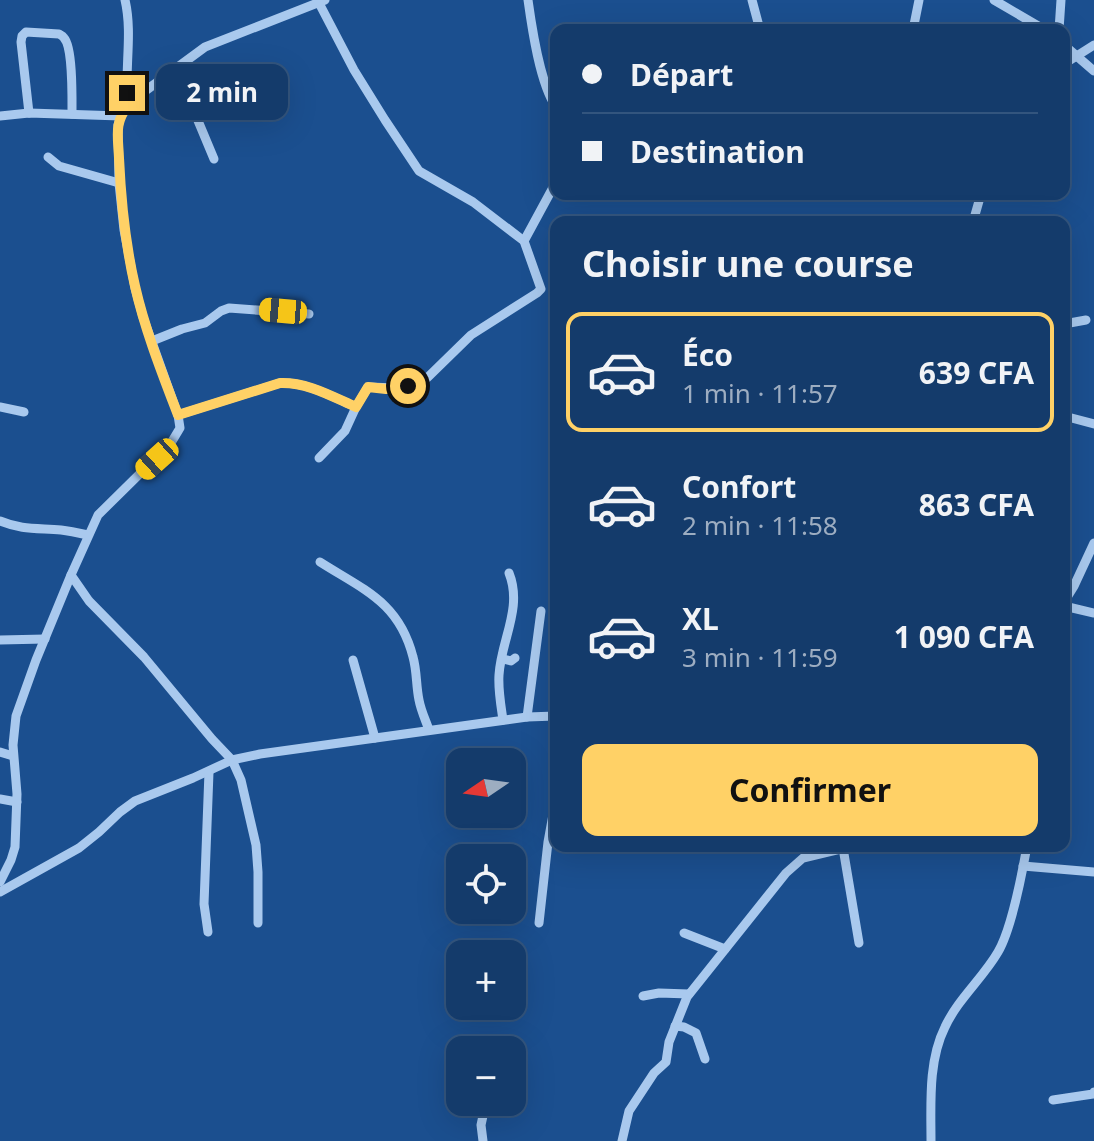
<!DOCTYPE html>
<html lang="fr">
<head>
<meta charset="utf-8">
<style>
  body { margin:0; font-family:"Noto Sans",sans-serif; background:#214673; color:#f1f3f6; height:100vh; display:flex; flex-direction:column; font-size:30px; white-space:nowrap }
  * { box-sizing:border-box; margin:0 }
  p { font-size:26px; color:#9dadc1 }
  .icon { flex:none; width:44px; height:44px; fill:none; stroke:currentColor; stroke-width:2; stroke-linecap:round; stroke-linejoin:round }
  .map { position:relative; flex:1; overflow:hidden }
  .panel { position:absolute; left:550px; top:216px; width:520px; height:636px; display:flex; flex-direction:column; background:#143b6b; border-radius:16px; box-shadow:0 8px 32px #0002,0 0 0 2px #33557e }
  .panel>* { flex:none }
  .hud { position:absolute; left:550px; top:24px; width:520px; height:176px; border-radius:16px; box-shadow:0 8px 32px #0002,0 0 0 2px #33557e; display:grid; align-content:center; height:176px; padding:0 32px; background:#143b6b }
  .needle { width:52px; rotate:257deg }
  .tools { position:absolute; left:446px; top:748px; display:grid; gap:16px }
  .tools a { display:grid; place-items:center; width:80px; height:80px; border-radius:16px; background:#143b6b; box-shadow:0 8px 32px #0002,0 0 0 2px #33557e; font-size:40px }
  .end { position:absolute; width:36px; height:36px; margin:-18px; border:10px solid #ffd166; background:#111; box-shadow:0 0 0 4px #111 }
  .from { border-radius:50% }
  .bubble { position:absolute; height:56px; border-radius:16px; background:#143b6b; box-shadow:0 8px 32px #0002,0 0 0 2px #33557e; font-size:26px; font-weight:700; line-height:56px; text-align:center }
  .car { position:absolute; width:24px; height:48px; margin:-24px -12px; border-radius:10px; box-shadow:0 0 6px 2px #0007; background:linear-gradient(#f5c518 24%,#345 0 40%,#f5c518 0 76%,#345 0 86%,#f5c518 0) }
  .hud b { display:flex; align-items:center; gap:28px; height:76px; font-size:30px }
  .hud b+b { border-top:2px solid #33557e }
  .hud i { width:20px; height:20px; background:#f1f3f6 }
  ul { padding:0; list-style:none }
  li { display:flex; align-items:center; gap:24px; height:120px; margin:0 16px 12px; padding:0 16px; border:4px solid transparent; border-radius:16px }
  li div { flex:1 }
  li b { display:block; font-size:30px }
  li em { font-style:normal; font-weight:700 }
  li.active { border-color:#ffd166 }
  li>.icon { width:72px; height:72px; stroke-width:1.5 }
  h2 { padding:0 32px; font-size:36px; line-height:96px }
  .primary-button { display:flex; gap:16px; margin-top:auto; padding:16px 32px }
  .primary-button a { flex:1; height:92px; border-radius:16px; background:#ffd166; color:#111; font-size:32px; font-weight:700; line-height:92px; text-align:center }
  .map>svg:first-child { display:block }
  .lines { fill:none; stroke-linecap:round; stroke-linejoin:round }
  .minor { stroke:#a9c9ee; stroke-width:9 }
  .route { stroke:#ffd166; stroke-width:10 }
</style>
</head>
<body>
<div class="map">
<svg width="1094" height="1141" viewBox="0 0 1094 1141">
  <rect width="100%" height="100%" fill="#1b4f8f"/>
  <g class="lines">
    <g class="minor">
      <path d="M125,0C133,34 124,70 128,105"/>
      <path d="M528,0C532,29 540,84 556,107"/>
      <polyline points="752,0 760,30"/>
      <polyline points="994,0 1045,30"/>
      <polyline points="913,30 919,0"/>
      <polyline points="1059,30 1061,0"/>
      <polyline points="1064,45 1094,71"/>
      <polyline points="1064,64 1094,45"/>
      <polyline points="176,68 214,159"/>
      <path d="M29,113L21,42L22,36L26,32L59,34C61,35 63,36 64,38C73,47 72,100 72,114"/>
      <polyline points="0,116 29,113 121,116"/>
      <polyline points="48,157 59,166 119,183"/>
      <polyline points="973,222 981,194"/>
      <polyline points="524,241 556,182"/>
      <polyline points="1064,324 1086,320"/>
      <polyline points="152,341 182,329 205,323 221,311 229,308 309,314"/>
      <polyline points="0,407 24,412"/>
      <path d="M178,415L280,383C307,382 331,396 356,407"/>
      <polyline points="1064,416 1094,424"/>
      <polyline points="319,458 345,431 356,407 368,387 397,388 427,378 471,335 537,293 541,289 524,241 473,202 419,171 385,120 354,70 319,3"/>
      <path d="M0,521C21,530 38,528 61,530C70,531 79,533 88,535"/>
      <path d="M320,562C364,590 399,602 413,657C417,671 416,686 419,700C421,711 426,721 429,730"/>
      <polyline points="71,575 89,601 144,657 212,739 232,760 241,780 256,845 258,872 258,923"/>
      <polyline points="1064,602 1074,586 1094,543"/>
      <polyline points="1064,606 1094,613"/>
      <polyline points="0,640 45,639"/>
      <polyline points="503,659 511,661 515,658"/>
      <polyline points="353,660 375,738"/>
      <polyline points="527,717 541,611"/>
      <path d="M503,720C501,706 498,690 499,675C501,640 523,608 509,573"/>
      <polyline points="0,752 13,756"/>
      <polyline points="0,799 17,802"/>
      <polyline points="843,848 859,943"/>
      <polyline points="1023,866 1094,872"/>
      <polyline points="0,882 11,860 15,847 17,794 13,745 16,716 36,660 71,575 98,515 171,443 180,428 178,415 143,317 135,288 124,230 119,183 118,125 121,116 128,105 137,97 205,47 325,0"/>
      <polyline points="0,892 79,848 99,832 120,812 135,801 193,778 232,760 260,754 527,717 556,716"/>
      <polyline points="539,923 548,842 556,798"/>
      <polyline points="208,932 204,904 209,772"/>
      <polyline points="684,933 725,949"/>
      <polyline points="643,996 659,993 689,994"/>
      <polyline points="675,1026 684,1027 696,1033 705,1059"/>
      <polyline points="1053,1100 1093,1094 1094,1092"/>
      <polyline points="483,1141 481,1125 486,1102"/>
      <polyline points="622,1141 629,1111 654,1073 666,1062 669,1042 687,997 786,873 803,858 853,846"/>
      <path d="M931,1141C931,1104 928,1061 945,1027C958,999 983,978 998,952C1012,928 1022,874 1027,846"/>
    </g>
  </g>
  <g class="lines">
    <path class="route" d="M127,93L128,105C114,124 118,135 119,158C121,201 125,243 135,286C145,330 162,373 178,415L280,383C307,382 331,396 356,407L368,387L386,389L408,386"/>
  </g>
</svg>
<div class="tools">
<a><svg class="needle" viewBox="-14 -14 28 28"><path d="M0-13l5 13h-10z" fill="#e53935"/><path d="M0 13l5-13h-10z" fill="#9dadc1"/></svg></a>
<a><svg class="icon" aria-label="locate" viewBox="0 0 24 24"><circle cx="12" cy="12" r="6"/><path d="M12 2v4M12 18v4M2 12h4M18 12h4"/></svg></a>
<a>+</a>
<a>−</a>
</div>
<i class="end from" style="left:408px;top:386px"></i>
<i class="end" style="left:127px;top:93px"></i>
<div class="bubble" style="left:156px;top:64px;width:132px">2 min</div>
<i class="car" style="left:283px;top:311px;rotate:275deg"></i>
<i class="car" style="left:157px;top:459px;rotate:228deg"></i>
<div class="hud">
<b><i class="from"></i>Départ</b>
<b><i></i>Destination</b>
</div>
<section class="panel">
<h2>Choisir une course</h2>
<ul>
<li class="active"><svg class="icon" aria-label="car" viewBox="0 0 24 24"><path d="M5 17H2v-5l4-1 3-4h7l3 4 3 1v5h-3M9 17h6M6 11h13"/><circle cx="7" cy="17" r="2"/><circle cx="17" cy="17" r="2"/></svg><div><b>Éco</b><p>1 min · 11:57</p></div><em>639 CFA</em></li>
<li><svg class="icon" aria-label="car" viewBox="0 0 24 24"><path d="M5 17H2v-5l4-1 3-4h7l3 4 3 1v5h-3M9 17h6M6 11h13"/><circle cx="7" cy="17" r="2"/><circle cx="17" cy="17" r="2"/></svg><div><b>Confort</b><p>2 min · 11:58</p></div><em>863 CFA</em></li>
<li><svg class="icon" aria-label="car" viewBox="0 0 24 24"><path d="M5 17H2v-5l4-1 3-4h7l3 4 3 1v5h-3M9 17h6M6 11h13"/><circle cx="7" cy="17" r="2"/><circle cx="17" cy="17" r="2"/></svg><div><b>XL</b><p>3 min · 11:59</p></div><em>1 090 CFA</em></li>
</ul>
<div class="primary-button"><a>Confirmer</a></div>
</section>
</div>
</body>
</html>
